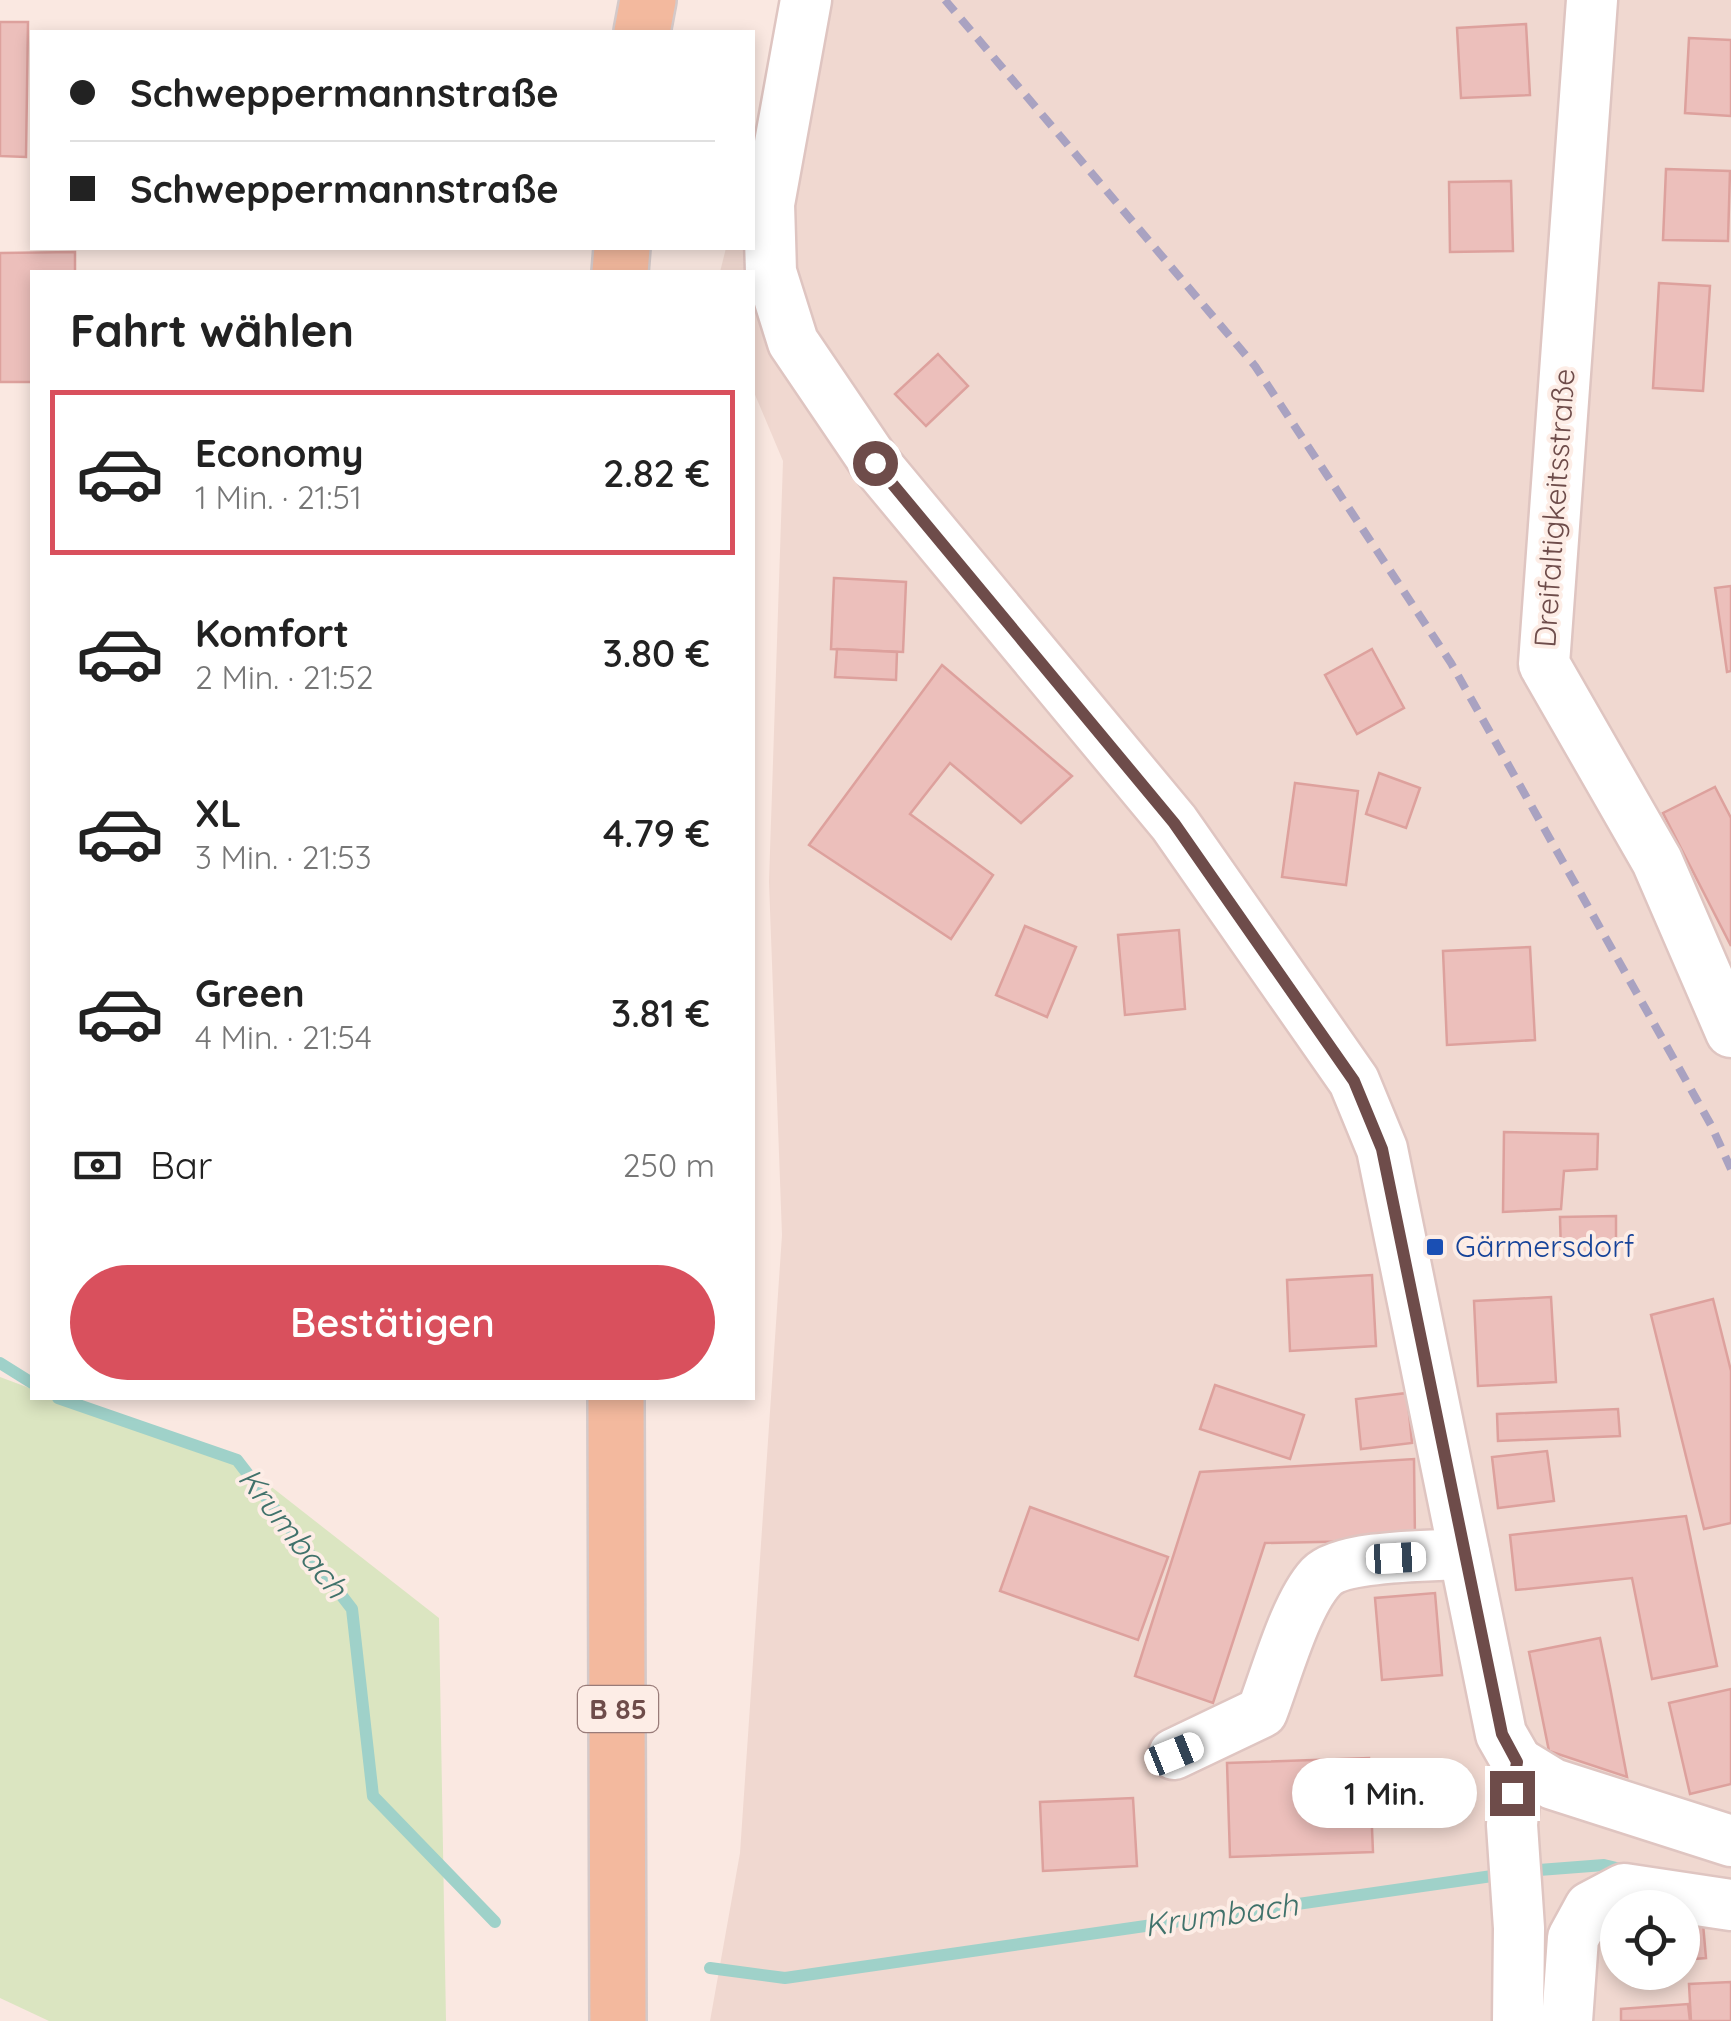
<!DOCTYPE html>
<html lang="de">
<head>
<meta charset="utf-8">
<style>
  body { margin:0; font-family:Quicksand,sans-serif; background:#f6f6f6; color:#222; height:100vh; display:flex; flex-direction:column; font-size:38px; white-space:nowrap }
  * { box-sizing:border-box; margin:0 }
  p { font-size:32px; color:#767676 }
  .icon { flex:none; width:55px; height:55px; fill:none; stroke:currentColor; stroke-width:2; stroke-linecap:round; stroke-linejoin:round }
  .map { position:relative; flex:1; overflow:hidden }
  .side { position:absolute; left:30px; top:270px; width:725px; height:1130px; display:flex; flex-direction:column; background:#fff; border-radius:0px; box-shadow:0 5px 15px #0003 }
  .side>* { flex:none }
  .guide { position:absolute; left:30px; top:30px; width:725px; height:220px; border-radius:0px; box-shadow:0 5px 15px #0003; display:grid; align-content:center; height:220px; padding:0 40px; background:#fff }
  .fabs { position:absolute; left:1600px; top:1890px; display:grid; gap:20px }
  .fabs a { display:grid; place-items:center; width:100px; height:100px; border-radius:50%; background:#fff; box-shadow:0 5px 15px #0003; font-size:50px }
  .end { position:absolute; width:45px; height:45px; margin:-22px; border:12px solid #6e4c4a; background:#fff; box-shadow:0 0 0 5px #fff }
  .from { border-radius:50% }
  .bubble { position:absolute; height:70px; border-radius:35px; background:#fff; box-shadow:0 5px 15px #0003; font-size:32px; font-weight:600; line-height:70px; text-align:center }
  .car { position:absolute; width:30px; height:60px; margin:-30px -15px; border-radius:12px; box-shadow:0 0 8px 2px #0007; background:linear-gradient(#fff 24%,#345 0 40%,#fff 0 76%,#345 0 86%,#fff 0) }
  .guide b { display:flex; align-items:center; gap:35px; height:95px; font-size:38px }
  .guide b+b { border-top:2px solid #e0e0e0 }
  .guide i { width:25px; height:25px; background:#222 }
  ul { padding:0; list-style:none }
  li { display:flex; align-items:center; gap:30px; height:165px; margin:0 20px 15px; padding:0 20px; border:5px solid transparent; border-radius:0px }
  li div { flex:1 }
  li b { display:block; font-size:38px }
  li em { font-style:normal; font-weight:600 }
  li.current { border-color:#d9505d }
  li>.icon { width:90px; height:90px; stroke-width:1.5 }
  h2 { padding:0 40px; font-size:45px; line-height:120px }
  .pay { display:flex; align-items:center; gap:25px; height:110px; padding:0 40px; font-size:38px }
  .pay p { margin-inline-start:auto }
  .action { display:flex; gap:20px; margin-top:auto; padding:20px 40px }
  .action a { flex:1; height:115px; border-radius:60px; background:#d9505d; color:#fff; font-size:40px; font-weight:600; line-height:115px; text-align:center }
  .map>svg:first-child { display:block }
  .residential { fill:#f0d8d0; fill-rule:evenodd }
  .green { fill:#dbe5c1 }
  .lines { fill:none; stroke-linecap:round; stroke-linejoin:round }
  .stream { stroke:#9fd1c9; stroke-width:12 }
  .building { fill:#ecbfbb; stroke:#dda19d; stroke-width:2.5 }
  .minor-casing { stroke:#dfc5c1; stroke-width:55 }
  .major-casing { stroke:#d4c9c9; stroke-width:60 }
  .minor { stroke:#fff; stroke-width:50 }
  .major { stroke:#f3b99e; stroke-width:55 }
  .rail { stroke:#a9a2c1; stroke-width:8; stroke-dasharray:15 10; stroke-linecap:butt }
  .route { stroke:#6e4c4a; stroke-width:12 }
  .transit-dot { fill:#1a4fb4; stroke:#fdede6; stroke-width:4 }
  .labels { text-anchor:middle; stroke-width:8; stroke-linejoin:round; paint-order:stroke }
  .shield { fill:#fdede6; stroke:#997c79; stroke-width:2.5 }
  .shield-label { font-size:28px; font-weight:bold; fill:#6e4c4a }
  .street-label { font-size:30px; fill:#6e4c4a; stroke:#fdede6 }
  .transit-label { font-size:30px; fill:#164399; stroke:#fdede6; text-anchor:start }
  .water-label { font-size:32px; font-style:italic; fill:#40726b; stroke:#fdede6 }
</style>
</head>
<body>
<div class="map">
<svg width="1731" height="2021" viewBox="0 0 1731 2021">
  <rect width="100%" height="100%" fill="#fae8e1"/>
  <path class="residential" d="M787,0H1731V2021H710L740,1853L782,1235L769,882L783,461L753,390L752,272H720L726,248H752L753,140ZM1618,1908H1682V1972H1618Z"/>
  <polygon class="green" points="0,1377 32,1389 32,1398 58,1398 237,1460 439,1618 446,2021 49,2021 0,1998"/>
  <g class="lines">
    <g class="stream">
      <polyline points="0,1363 32,1383"/>
      <polyline points="58,1398 237,1460 352,1609 373,1796 495,1922"/>
      <polyline points="1526,1871 1604,1865 1625,1870"/>
      <polyline points="710,1968 785,1978 1506,1874"/>
    </g>
  </g>
  <g class="building">
    <polygon points="0,22 28,22 26,157 0,156"/>
    <polygon points="1526,24 1530,95 1461,98 1457,28"/>
    <polygon points="1689,38 1731,40 1731,116 1685,113"/>
    <polygon points="1666,169 1730,171 1728,241 1663,240"/>
    <polygon points="1511,181 1513,251 1450,252 1449,182"/>
    <polygon points="75,252 75,272 32,272 32,382 0,382 0,253"/>
    <polygon points="1659,283 1710,286 1703,391 1653,388"/>
    <polygon points="938,354 968,386 926,426 895,394"/>
    <polygon points="834,578 906,582 903,652 831,649"/>
    <polygon points="1731,586 1731,671 1727,672 1715,588"/>
    <polygon points="837,649 897,652 896,680 835,677"/>
    <polygon points="1372,649 1404,708 1357,734 1325,675"/>
    <polygon points="942,665 1072,776 1021,823 950,763 910,814 993,875 951,939 809,845"/>
    <polygon points="1379,773 1420,788 1406,828 1366,814"/>
    <polygon points="1295,783 1358,791 1346,885 1282,877"/>
    <polygon points="1715,787 1731,818 1731,946 1663,813"/>
    <polygon points="1025,926 1076,947 1047,1017 996,995"/>
    <polygon points="1179,930 1185,1009 1125,1015 1118,935"/>
    <polygon points="1530,947 1535,1040 1447,1045 1443,951"/>
    <polygon points="1504,1132 1598,1134 1597,1169 1564,1171 1561,1209 1503,1212"/>
    <polygon points="1616,1216 1616,1252 1561,1253 1560,1217"/>
    <polygon points="1372,1275 1376,1346 1290,1351 1287,1280"/>
    <polygon points="1551,1297 1556,1382 1478,1386 1474,1301"/>
    <polygon points="1713,1299 1731,1371 1731,1523 1704,1529 1651,1315"/>
    <polygon points="1215,1385 1304,1415 1290,1459 1200,1429"/>
    <polygon points="1407,1393 1412,1443 1361,1449 1356,1399"/>
    <polygon points="1618,1409 1620,1436 1498,1441 1497,1414"/>
    <polygon points="1547,1451 1554,1501 1498,1508 1492,1457"/>
    <polygon points="1414,1459 1415,1540 1265,1543 1213,1703 1135,1676 1200,1472"/>
    <polygon points="1030,1507 1168,1557 1138,1640 1000,1591"/>
    <polygon points="1686,1516 1717,1666 1652,1679 1632,1578 1516,1590 1510,1535"/>
    <polygon points="1435,1593 1442,1675 1382,1680 1375,1598"/>
    <polygon points="1600,1638 1610,1687 1627,1777 1549,1751 1529,1652"/>
    <polygon points="1731,1689 1731,1784 1690,1794 1669,1703"/>
    <polygon points="1369,1758 1373,1852 1230,1857 1227,1763"/>
    <polygon points="1133,1798 1137,1866 1043,1871 1040,1802"/>
    <polygon points="1702,1912 1706,1958 1682,1960 1682,1913"/>
    <polygon points="1607,1919 1618,1919 1618,1966 1610,1966"/>
    <polygon points="1731,1982 1731,2021 1691,2021 1689,1984"/>
    <polygon points="1688,2004 1690,2021 1621,2021 1621,2009"/>
  </g>
  <g class="lines">
    <g class="minor-casing">
      <g id="minor">
        <polyline points="806,0 769,204 771,272 793,342 875,463 1174,823 1354,1081 1382,1149 1501,1734 1517,1762 1512,1825 1519,1928 1518,2021"/>
        <polyline points="1592,0 1544,664 1657,861 1731,1032"/>
        <path d="M1174,1754L1262,1712C1276,1676 1295,1605 1321,1577C1342,1555 1432,1556 1464,1554"/>
        <polyline points="1517,1762 1553,1784 1731,1841"/>
        <polyline points="1567,2021 1573,1938 1590,1907 1624,1889 1731,1905"/>
      </g>
    </g>
    <g class="major-casing">
      <g id="major">
        <polyline points="642,32 648,0"/>
        <polyline points="620,272 622,248"/>
        <polyline points="616,1398 618,2021"/>
      </g>
    </g>
    <use href="#minor" class="minor"/>
    <use href="#major" class="major"/>
    <polyline class="rail" points="945,0 1255,366 1451,663 1711,1125 1731,1169"/>
  </g>
  <g class="lines">
    <polyline class="route" points="875,463 1174,823 1354,1081 1382,1149 1502,1734 1517,1762 1512,1793"/>
  </g>
  <rect class="transit-dot" x="1425" y="1237" width="20" height="20" rx="5"/>
  <g class="labels">
    <rect class="shield" x="578" y="1686" width="80" height="46" rx="8"/>
    <g class="shield-label">
      <text x="618" y="1719">B 85</text>
    </g>
    <g class="street-label">
      <text transform="translate(1555 508) rotate(-86)" y="10">Dreifaltigkeitsstraße</text>
    </g>
    <g class="transit-label">
      <text x="1455" y="1257">Gärmersdorf</text>
    </g>
    <g class="water-label">
      <text transform="translate(293 1533) rotate(52)" y="11">Krumbach</text>
      <text transform="translate(1221 1915) rotate(-8)" y="11">Krumbach</text>
    </g>
  </g>
</svg>
<div class="fabs">
<a><svg class="icon" aria-label="locate" viewBox="0 0 24 24"><circle cx="12" cy="12" r="6"/><path d="M12 2v4M12 18v4M2 12h4M18 12h4"/></svg></a>
</div>
<i class="end from" style="left:875px;top:463px"></i>
<i class="end" style="left:1512px;top:1793px"></i>
<div class="bubble" style="left:1292px;top:1758px;width:185px">1 Min.</div>
<i class="car" style="left:1396px;top:1558px;rotate:87deg"></i>
<i class="car" style="left:1174px;top:1754px;rotate:68deg"></i>
<div class="guide">
<b><i class="from"></i>Schweppermannstraße</b>
<b><i></i>Schweppermannstraße</b>
</div>
<section class="side">
<h2>Fahrt wählen</h2>
<ul>
<li class="current"><svg class="icon" aria-label="car" viewBox="0 0 24 24"><path d="M5 17H2v-5l4-1 3-4h7l3 4 3 1v5h-3M9 17h6M6 11h13"/><circle cx="7" cy="17" r="2"/><circle cx="17" cy="17" r="2"/></svg><div><b>Economy</b><p>1 Min. · 21:51</p></div><em>2.82 €</em></li>
<li><svg class="icon" aria-label="car" viewBox="0 0 24 24"><path d="M5 17H2v-5l4-1 3-4h7l3 4 3 1v5h-3M9 17h6M6 11h13"/><circle cx="7" cy="17" r="2"/><circle cx="17" cy="17" r="2"/></svg><div><b>Komfort</b><p>2 Min. · 21:52</p></div><em>3.80 €</em></li>
<li><svg class="icon" aria-label="car" viewBox="0 0 24 24"><path d="M5 17H2v-5l4-1 3-4h7l3 4 3 1v5h-3M9 17h6M6 11h13"/><circle cx="7" cy="17" r="2"/><circle cx="17" cy="17" r="2"/></svg><div><b>XL</b><p>3 Min. · 21:53</p></div><em>4.79 €</em></li>
<li><svg class="icon" aria-label="car" viewBox="0 0 24 24"><path d="M5 17H2v-5l4-1 3-4h7l3 4 3 1v5h-3M9 17h6M6 11h13"/><circle cx="7" cy="17" r="2"/><circle cx="17" cy="17" r="2"/></svg><div><b>Green</b><p>4 Min. · 21:54</p></div><em>3.81 €</em></li>
</ul>
<div class="pay"><svg class="icon" aria-label="cash" viewBox="0 0 24 24"><path d="M3 7h18v10H3z"/><circle cx="12" cy="12" r="2"/></svg>Bar<p>250 m</p></div>
<div class="action"><a>Bestätigen</a></div>
</section>
</div>
</body>
</html>
